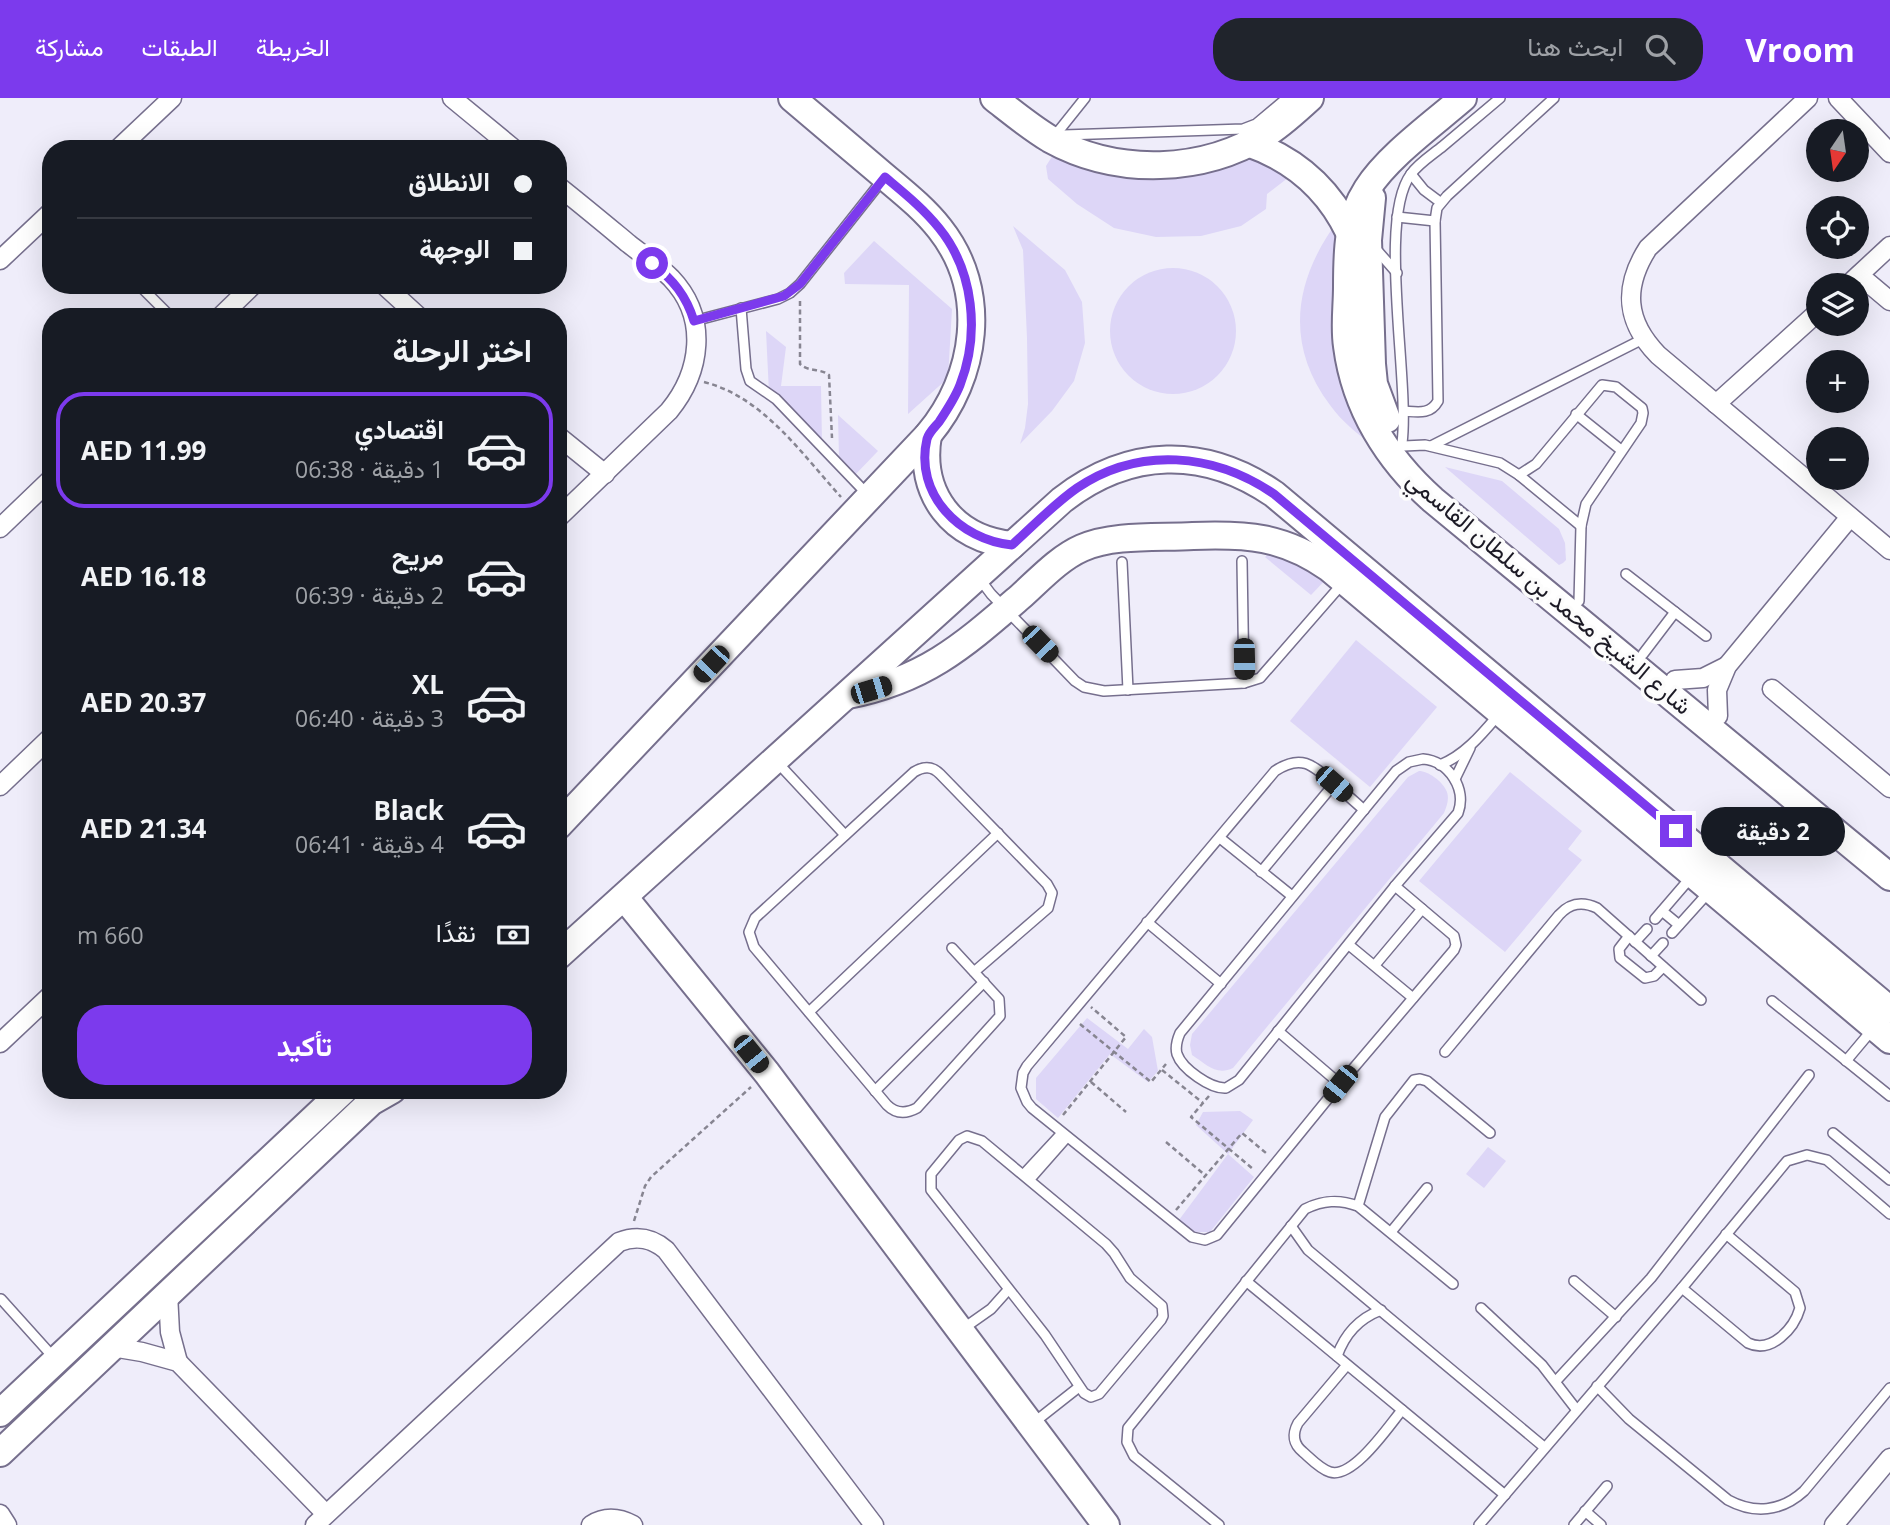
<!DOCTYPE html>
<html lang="ar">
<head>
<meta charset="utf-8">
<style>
  body { margin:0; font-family:"Open Sans",Vazirmatn,sans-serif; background:#20242c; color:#f1f3f6; direction:rtl; height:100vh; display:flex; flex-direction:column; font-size:26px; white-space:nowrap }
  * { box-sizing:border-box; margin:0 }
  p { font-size:23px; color:#9ea1a6 }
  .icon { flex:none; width:38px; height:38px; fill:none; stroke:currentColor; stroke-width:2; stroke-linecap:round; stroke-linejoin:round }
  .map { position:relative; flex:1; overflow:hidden; direction:ltr }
  .side { position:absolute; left:42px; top:210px; width:525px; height:791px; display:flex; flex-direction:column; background:#171b24; border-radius:28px; box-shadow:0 7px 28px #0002; direction:rtl }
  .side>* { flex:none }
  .top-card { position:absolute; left:42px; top:42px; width:525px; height:154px; border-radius:28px; box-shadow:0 7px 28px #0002; direction:rtl; display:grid; align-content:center; height:154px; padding:0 35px; background:#171b24 }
  .needle { width:46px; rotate:193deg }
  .controls { position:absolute; left:1806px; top:21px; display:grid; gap:14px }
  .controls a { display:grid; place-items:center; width:63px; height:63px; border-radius:50%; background:#171b24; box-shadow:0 7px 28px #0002; font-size:35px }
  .end { position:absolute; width:32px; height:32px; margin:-16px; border:9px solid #7c3aed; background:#fff; box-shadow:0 0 0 4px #fff }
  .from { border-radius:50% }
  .bubble { position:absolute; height:49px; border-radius:24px; background:#171b24; box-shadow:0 7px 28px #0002; font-size:23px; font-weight:700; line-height:49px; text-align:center; direction:rtl }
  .car { position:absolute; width:21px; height:42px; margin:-21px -10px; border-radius:9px; box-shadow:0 0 5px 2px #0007; background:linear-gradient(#222 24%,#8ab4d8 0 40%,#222 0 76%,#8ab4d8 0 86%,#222 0) }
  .top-card b { display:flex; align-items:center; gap:24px; height:66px; font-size:26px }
  .top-card b+b { border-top:2px solid #363941 }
  .top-card i { width:18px; height:18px; background:#f1f3f6 }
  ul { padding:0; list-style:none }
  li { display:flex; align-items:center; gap:21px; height:116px; margin:0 14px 10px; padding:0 21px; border:4px solid transparent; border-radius:28px }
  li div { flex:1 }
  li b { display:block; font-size:26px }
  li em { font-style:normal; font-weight:700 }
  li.selected { border-color:#7c3aed }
  li>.icon { width:63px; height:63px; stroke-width:1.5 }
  h2 { padding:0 35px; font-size:32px; line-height:84px }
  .pay { display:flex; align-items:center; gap:18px; height:77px; padding:0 35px; font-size:26px }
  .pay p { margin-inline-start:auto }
  .primary-button { display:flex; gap:14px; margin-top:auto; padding:14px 35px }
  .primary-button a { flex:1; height:80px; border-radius:28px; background:#7c3aed; color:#fff; font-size:28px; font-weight:700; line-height:80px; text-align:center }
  header { display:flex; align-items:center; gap:42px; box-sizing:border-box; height:98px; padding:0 35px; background:#7c3aed; color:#fff }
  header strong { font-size:33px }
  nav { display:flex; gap:38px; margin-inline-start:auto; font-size:24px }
  .search { width:490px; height:63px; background:#20242c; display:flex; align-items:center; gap:18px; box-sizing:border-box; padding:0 24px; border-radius:28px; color:#9ea1a6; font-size:26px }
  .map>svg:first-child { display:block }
  .green { fill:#ddd6f7 }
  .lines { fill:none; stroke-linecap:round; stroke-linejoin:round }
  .lane-casing { stroke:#766f8d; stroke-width:12 }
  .street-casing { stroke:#766f8d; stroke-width:21 }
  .secondary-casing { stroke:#766f8d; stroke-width:30 }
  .path { stroke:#878591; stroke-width:2.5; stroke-dasharray:5 3.5; stroke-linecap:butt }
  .lane { stroke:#fff; stroke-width:9 }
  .street { stroke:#fff; stroke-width:18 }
  .secondary { stroke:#fff; stroke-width:26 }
  .route { stroke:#7c3aed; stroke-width:9 }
  .labels { text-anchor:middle; stroke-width:7; stroke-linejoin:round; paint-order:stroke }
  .street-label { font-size:24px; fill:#1c1a25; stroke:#fcfcfc }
</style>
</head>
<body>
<header>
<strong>Vroom</strong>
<div class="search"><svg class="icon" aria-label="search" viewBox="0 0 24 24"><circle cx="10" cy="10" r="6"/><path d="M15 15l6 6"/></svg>ابحث هنا</div>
<nav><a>الخريطة</a><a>الطبقات</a><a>مشاركة</a></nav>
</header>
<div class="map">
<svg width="1890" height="1427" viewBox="0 0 1890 1427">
  <rect width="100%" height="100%" fill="#efedfa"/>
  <g class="green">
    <polygon points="1269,54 1293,76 1267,96 1266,111 1241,128 1201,138 1156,139 1114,130 1077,106 1048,81 1046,68 1053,57 1074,63 1226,66"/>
    <path d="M1340,120L1373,348C1358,336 1341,323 1330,307C1283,244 1295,179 1340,120Z"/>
    <polygon points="1013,128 1065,172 1082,204 1085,245 1074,283 1052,313 1020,346 1025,330 1028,306 1027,240 1023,152"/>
    <polygon points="874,143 952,211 948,280 908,316 909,187 845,186 844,175"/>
    <circle cx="1173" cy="233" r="63"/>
    <polygon points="766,233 786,249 781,288 821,288 822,345 769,295"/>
    <polygon points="838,317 878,353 852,380 839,360"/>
    <polygon points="1445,369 1502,383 1559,431 1565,445 1566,462 1563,465 1559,467"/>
    <polygon points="1276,449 1332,475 1311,497 1265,459"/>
    <polygon points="1356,542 1437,609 1370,689 1290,623"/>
    <path d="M1419,673C1428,673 1442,683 1446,692C1450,699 1447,708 1444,715L1233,970C1216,978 1206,966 1192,957L1190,947L1192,936L1408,679Z"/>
    <polygon points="1510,674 1582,733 1568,751 1582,762 1505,854 1419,783"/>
    <polygon points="1087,920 1128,951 1144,931 1152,939 1158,973 1148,984 1110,956 1058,1020 1036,1001 1036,980"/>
    <polygon points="1240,1013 1253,1022 1228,1056 1254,1079 1210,1134 1194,1134 1179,1122 1228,1056 1196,1027 1203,1014"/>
    <polygon points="1488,1049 1506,1063 1484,1090 1466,1076"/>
  </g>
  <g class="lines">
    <g class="lane-casing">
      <g id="lane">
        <polyline points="1064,37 1243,31 1256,26 1287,0"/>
        <polyline points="1053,40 1085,0"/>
        <polyline points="1411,76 1424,92 1440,104"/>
        <polyline points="1397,119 1435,123"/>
        <polyline points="1375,150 1397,175"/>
        <polyline points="139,187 171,219"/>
        <polyline points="741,210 746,271 750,283 776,301 868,397"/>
        <polyline points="694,223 778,201 790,195 800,186 884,80"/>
        <path d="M1404,313C1418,314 1430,317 1438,303L1435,123L1437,110L1447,98L1554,0"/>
        <polyline points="1576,316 1621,352"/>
        <path d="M1402,345C1410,282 1377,121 1411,76C1419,65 1432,57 1443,48C1462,32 1481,16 1500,0"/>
        <polyline points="1404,348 1425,347 1500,365 1519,377 1581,428"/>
        <polyline points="1431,348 1643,241"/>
        <polyline points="1519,377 1536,366 1602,287 1616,289 1642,310 1643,315 1641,325 1586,406 1581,428 1579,503"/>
        <polyline points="1242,463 1244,585"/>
        <polyline points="1122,464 1128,592"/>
        <polyline points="1626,476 1706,538"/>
        <polyline points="979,480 991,496 1075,583 1084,589 1104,593 1244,585 1260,580 1342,486"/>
        <polyline points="1643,556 1675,514"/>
        <path d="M1423,661C1449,663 1467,691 1458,715L1395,788L1239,982L1226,990C1211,991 1182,971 1177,956C1175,949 1177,942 1180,935L1396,673L1409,664Z"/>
        <polyline points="776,663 845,737"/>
        <path d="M1440,667C1465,657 1482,636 1499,616"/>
        <polyline points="1455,681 1470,650"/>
        <path d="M1364,712C1354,703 1344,694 1334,686C1314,668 1302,655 1275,673L1027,968L1023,975L1021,990L1027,1004L1032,1010L1192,1139L1205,1142L1217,1137L1340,986L1454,852L1456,847L1454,838L1395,788"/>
        <polyline points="1220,740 1292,798"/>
        <polyline points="1261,774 1334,686"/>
        <polyline points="1662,813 1679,827"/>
        <polyline points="1655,821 1692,778"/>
        <polyline points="1147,824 1221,886"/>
        <polyline points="1672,835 1708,795"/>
        <polyline points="1629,838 1619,851 1620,860 1645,880 1654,878 1663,869"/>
        <polyline points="1635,844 1647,831"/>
        <polyline points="1349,847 1413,900"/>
        <path d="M952,850L999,901L1000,918L917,1010C906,1016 896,1016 887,1007L754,849L749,834L755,820L914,674C924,668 932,668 940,676L1047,786L1052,795L1048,810L974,874"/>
        <polyline points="1651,858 1663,845"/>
        <polyline points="1375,867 1422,811"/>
        <polyline points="1772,903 1890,998"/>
        <polyline points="809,914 998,735"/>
        <polyline points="1278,933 1340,986"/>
        <path d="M1445,954L1559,817C1570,805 1582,803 1597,810L1701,902"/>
        <polyline points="1846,963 1872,932"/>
        <polyline points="875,993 984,884"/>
        <polyline points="1833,1035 1890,1082"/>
        <polygon points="967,1038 982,1043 1106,1146 1114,1155 1130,1180 1162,1208 1163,1218 1161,1222 1099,1296 1091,1299 1084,1295 1045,1237 931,1092 931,1076 959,1042"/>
        <polyline points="1024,1076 1062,1035"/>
        <polyline points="1030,1081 1067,1039"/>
        <polyline points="1358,1108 1385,1019 1414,982 1420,981 1427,983 1490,1035"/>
        <polyline points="1291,1128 1308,1152 1544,1349"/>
        <polyline points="1391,1134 1427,1090"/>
        <polyline points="1246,1183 1505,1397"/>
        <polyline points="1574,1183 1616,1219"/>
        <path d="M1682,1190L1748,1245C1771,1256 1794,1231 1800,1210L1795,1194L1726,1136"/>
        <polyline points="1,1201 55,1261"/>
        <polyline points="1481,1210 1542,1267 1576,1311"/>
        <polyline points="964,1230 991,1211 1008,1192"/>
        <path d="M1337,1258C1345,1236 1358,1221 1381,1212"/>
        <path d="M1347,1267L1298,1325C1292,1336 1293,1346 1303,1354C1311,1361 1320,1371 1330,1374C1353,1381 1388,1329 1402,1312"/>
        <polyline points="1556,1283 1651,1180 1809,977"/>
        <path d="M1597,1288L1629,1321L1728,1402C1754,1416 1781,1414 1804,1393L1890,1290"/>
        <polyline points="1032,1326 1079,1289"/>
        <polyline points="1585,1413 1601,1427"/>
        <path d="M1219,1427L1134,1358L1127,1344L1128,1330L1305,1111C1323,1102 1339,1101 1358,1108L1453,1186"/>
        <polyline points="1479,1427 1682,1190 1787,1063 1807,1057 1827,1062 1890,1116"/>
        <polyline points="1574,1427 1607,1388"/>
      </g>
    </g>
    <g class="street-casing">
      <g id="street">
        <polyline points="452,0 514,51"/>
        <path d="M1808,0L1648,150C1623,189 1625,223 1658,257L1890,452"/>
        <polyline points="1838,0 1890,55"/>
        <polyline points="118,51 172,0"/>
        <path d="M558,88C582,107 606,127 629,146C643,157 659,168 671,180C709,220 701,274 669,313L558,420"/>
        <polyline points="0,162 51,114"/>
        <polyline points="1859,177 1890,203"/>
        <polyline points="384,187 419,219"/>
        <polyline points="1848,187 1890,148"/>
        <polyline points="220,219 253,187"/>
        <polyline points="1716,306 1818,214"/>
        <polyline points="558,338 605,376"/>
        <polyline points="0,430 51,381"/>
        <polyline points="1675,582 1703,580 1727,568"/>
        <polyline points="1772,591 1890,690"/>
        <polyline points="1718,618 1717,592 1727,568 1850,419"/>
        <polyline points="0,688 51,639"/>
        <polyline points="0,945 51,897"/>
        <polyline points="168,1196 170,1234 178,1264"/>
        <polyline points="112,1249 142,1254 178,1264 326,1416"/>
        <polyline points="0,1416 7,1427"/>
        <path d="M315,1427L619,1144C637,1137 652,1140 666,1152L874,1427"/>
        <path d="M591,1427C605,1418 618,1419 633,1427"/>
        <polyline points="1834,1427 1890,1360"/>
      </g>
    </g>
    <g class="secondary-casing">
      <g id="secondary">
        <path d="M994,0C1012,14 1030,29 1050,41C1117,78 1204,76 1269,34C1284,24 1297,12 1310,0"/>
        <path d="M1463,0C1433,26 1388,58 1367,91C1347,122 1347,154 1347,189C1347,208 1344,229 1347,248C1355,310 1388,362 1433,402L1890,779"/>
        <path d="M1248,45C1294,61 1328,90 1349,134"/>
        <polyline points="1372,100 1368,142 1372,266 1374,286 1387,321"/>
        <path d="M928,337C918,396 953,441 1012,447"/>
        <path d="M848,597C925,582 963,548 1020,499C1039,482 1059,460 1082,450C1113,436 1159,440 1193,438C1247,436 1283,438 1329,470L1890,942"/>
        <path d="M558,728L928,337C977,279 989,193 940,131C922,108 899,91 877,72C849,48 820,24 792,0"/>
        <polyline points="624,799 767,975 1106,1427"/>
        <path d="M558,858L1062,402C1129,350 1204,348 1274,396L1890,912"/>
        <polyline points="0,1315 344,992"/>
        <polyline points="0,1355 371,1004 392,992"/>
      </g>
    </g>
    <g class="path">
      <path d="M800,203V266C808,274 820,270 829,277L832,340"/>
      <path d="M704,284C763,299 801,355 841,399"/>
      <polyline points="1080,926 1151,984 1166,966"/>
      <polyline points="1162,972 1203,1005"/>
      <polyline points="1091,984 1126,1014"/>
      <polyline points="1209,998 1191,1019 1253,1071"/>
      <polyline points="1063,1017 1126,939 1091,909"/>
      <polyline points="1166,1044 1206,1078"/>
      <polyline points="1176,1112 1242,1035 1266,1055"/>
      <polyline points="634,1123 645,1088 651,1079 751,989"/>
    </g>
    <use href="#lane" class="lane"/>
    <use href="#street" class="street"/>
    <use href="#secondary" class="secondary"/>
  </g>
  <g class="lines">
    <path class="route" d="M652,165C673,182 686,197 694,223L784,198L800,186L885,79C904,95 923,110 939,130C974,173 980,236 960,287C955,300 947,312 939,324C935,329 929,334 927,341C914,396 960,442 1012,447C1033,428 1054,406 1077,390C1139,348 1214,355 1274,396L1676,733"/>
  </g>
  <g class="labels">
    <g class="street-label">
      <text transform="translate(1549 495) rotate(40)" y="8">شارع الشيخ محمد بن سلطان القاسمي</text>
    </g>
  </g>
</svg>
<div class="controls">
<a><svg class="needle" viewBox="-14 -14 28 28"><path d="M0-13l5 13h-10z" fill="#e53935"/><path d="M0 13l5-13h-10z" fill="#9ea1a6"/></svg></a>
<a><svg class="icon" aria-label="locate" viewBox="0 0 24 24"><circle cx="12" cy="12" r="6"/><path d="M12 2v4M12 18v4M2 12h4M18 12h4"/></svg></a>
<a><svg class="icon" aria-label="layers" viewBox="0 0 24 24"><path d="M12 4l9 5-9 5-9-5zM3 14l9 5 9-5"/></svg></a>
<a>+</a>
<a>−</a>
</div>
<i class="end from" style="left:652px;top:165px"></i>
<i class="end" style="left:1676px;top:733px"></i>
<div class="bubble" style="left:1701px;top:709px;width:144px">2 دقيقة</div>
<i class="car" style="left:1040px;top:546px;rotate:136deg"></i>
<i class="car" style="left:1244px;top:561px;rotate:179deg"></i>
<i class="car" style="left:711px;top:566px;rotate:223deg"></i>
<i class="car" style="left:871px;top:592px;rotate:73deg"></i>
<i class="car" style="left:1334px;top:686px;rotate:131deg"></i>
<i class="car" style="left:751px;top:956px;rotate:141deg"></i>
<i class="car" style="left:1340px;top:986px;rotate:219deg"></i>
<div class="top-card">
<b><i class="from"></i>الانطلاق</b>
<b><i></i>الوجهة</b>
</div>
<section class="side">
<h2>اختر الرحلة</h2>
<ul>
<li class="selected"><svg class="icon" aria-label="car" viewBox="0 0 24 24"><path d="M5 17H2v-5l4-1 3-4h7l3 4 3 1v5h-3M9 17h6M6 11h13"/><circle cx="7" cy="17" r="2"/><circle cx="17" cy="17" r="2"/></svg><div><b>اقتصادي</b><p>1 دقيقة · 06:38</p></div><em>AED 11.99</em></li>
<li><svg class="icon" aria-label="car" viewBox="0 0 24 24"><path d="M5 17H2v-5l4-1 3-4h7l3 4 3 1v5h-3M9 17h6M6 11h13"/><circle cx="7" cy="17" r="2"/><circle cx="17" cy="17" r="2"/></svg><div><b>مريح</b><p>2 دقيقة · 06:39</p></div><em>AED 16.18</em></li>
<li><svg class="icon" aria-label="car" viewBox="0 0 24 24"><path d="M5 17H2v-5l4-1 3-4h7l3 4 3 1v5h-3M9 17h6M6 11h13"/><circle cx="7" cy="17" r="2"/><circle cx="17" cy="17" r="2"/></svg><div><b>XL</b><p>3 دقيقة · 06:40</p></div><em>AED 20.37</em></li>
<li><svg class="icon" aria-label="car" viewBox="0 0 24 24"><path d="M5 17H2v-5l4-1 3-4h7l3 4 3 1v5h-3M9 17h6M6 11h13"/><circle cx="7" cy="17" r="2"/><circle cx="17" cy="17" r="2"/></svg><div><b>Black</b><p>4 دقيقة · 06:41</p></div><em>AED 21.34</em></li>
</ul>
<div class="pay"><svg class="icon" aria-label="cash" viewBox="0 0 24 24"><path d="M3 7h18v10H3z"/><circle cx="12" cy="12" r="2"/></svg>نقدًا<p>660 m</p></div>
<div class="primary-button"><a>تأكيد</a></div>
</section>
</div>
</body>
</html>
